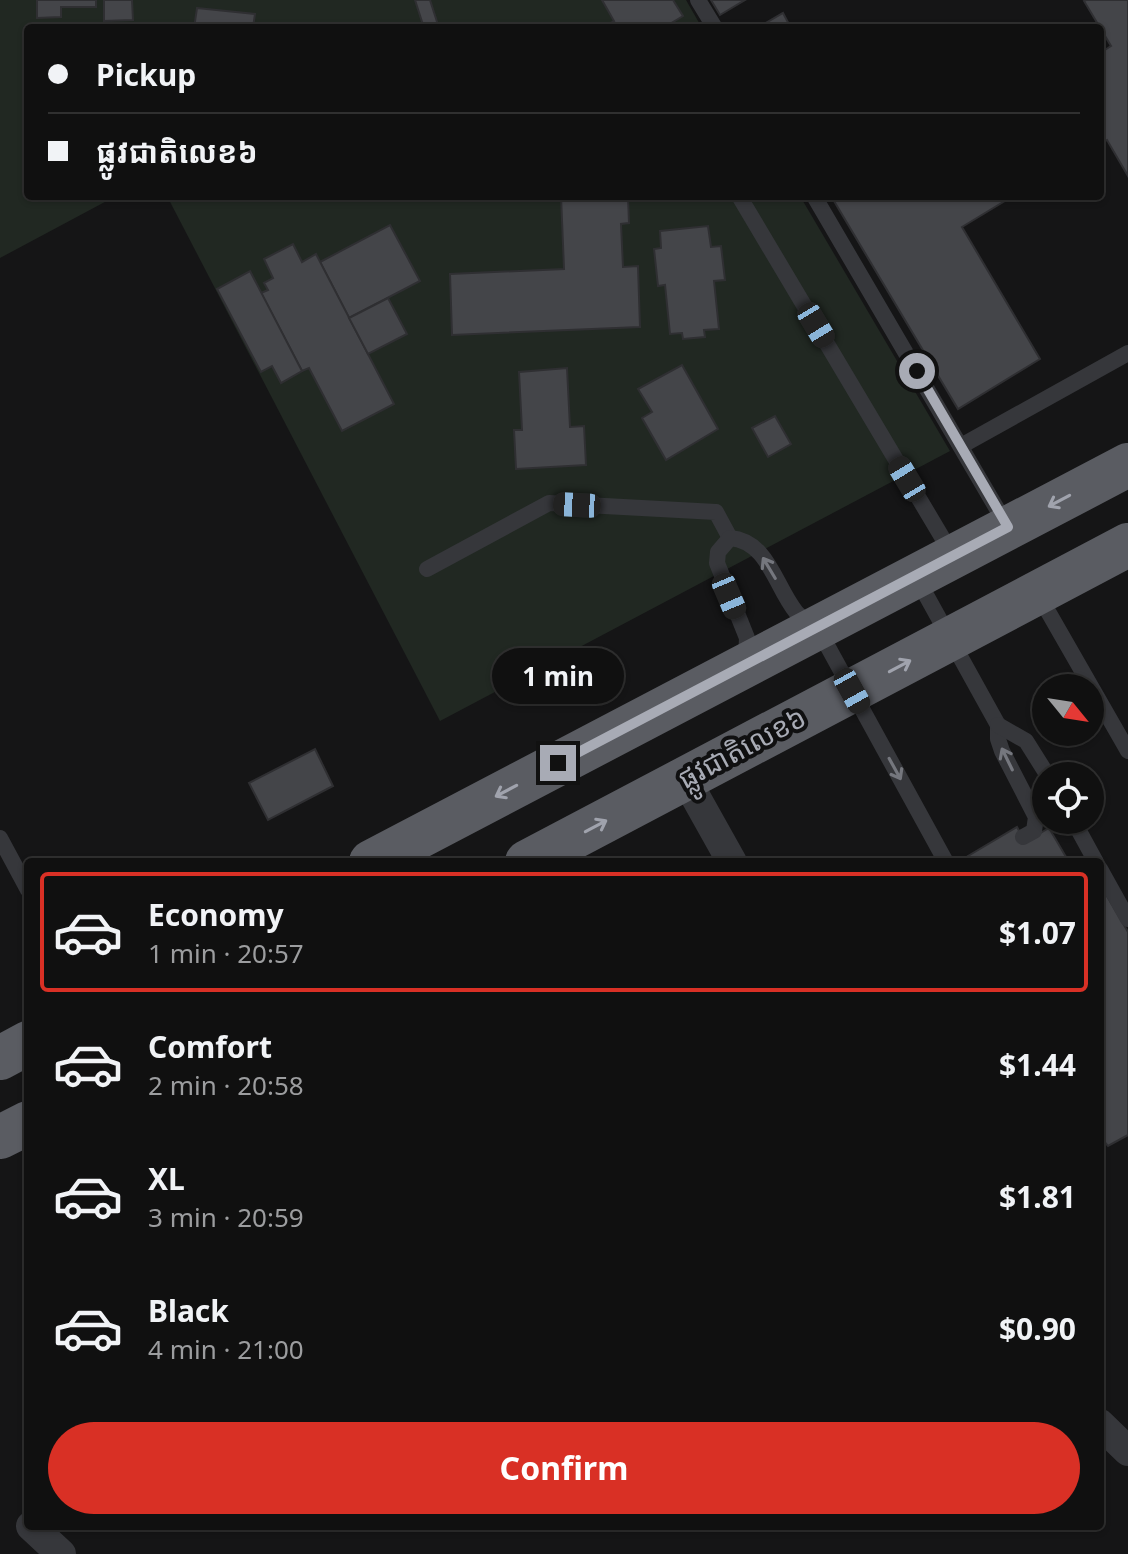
<!DOCTYPE html>
<html lang="en">
<head>
<meta charset="utf-8">
<style>
  body { margin:0; font-family:"Noto Sans","Noto Sans Khmer",sans-serif; background:#1e1e1e; color:#f1f3f6; height:100vh; display:flex; flex-direction:column; font-size:30px; white-space:nowrap }
  * { box-sizing:border-box; margin:0 }
  p { font-size:26px; color:#9c9d9f }
  .icon { flex:none; width:44px; height:44px; fill:none; stroke:currentColor; stroke-width:2; stroke-linecap:round; stroke-linejoin:round }
  .map { position:relative; flex:1; overflow:hidden }
  .side { position:absolute; left:24px; top:858px; width:1080px; height:672px; display:flex; flex-direction:column; background:#101010; border-radius:8px; box-shadow:0 2px 6px #0004,0 0 0 2px #303030 }
  .side>* { flex:none }
  .hud { position:absolute; left:24px; top:24px; width:1080px; height:176px; border-radius:8px; box-shadow:0 2px 6px #0004,0 0 0 2px #303030; display:grid; align-content:center; height:176px; padding:0 24px; background:#101010 }
  .needle { width:52px; rotate:120deg }
  .buttons { position:absolute; left:1032px; top:674px; display:grid; gap:16px }
  .buttons a { display:grid; place-items:center; width:72px; height:72px; border-radius:50%; background:#101010; box-shadow:0 2px 6px #0004,0 0 0 2px #303030; font-size:40px }
  .end { position:absolute; width:36px; height:36px; margin:-18px; border:10px solid #a8abb5; background:#111; box-shadow:0 0 0 4px #111 }
  .from { border-radius:50% }
  .bubble { position:absolute; height:56px; border-radius:28px; background:#101010; box-shadow:0 2px 6px #0004,0 0 0 2px #303030; font-size:26px; font-weight:700; line-height:56px; text-align:center }
  .car { position:absolute; width:24px; height:48px; margin:-24px -12px; border-radius:10px; box-shadow:0 0 6px 2px #0007; background:linear-gradient(#222 24%,#8ab4d8 0 40%,#222 0 76%,#8ab4d8 0 86%,#222 0) }
  .hud b { display:flex; align-items:center; gap:28px; height:76px; font-size:30px }
  .hud b+b { border-top:2px solid #303030 }
  .hud i { width:20px; height:20px; background:#f1f3f6 }
  ul { padding:14px 0 0; list-style:none }
  li { display:flex; align-items:center; gap:24px; height:120px; margin:0 16px 12px; padding:0 8px; border:4px solid transparent; border-radius:8px }
  li div { flex:1 }
  li b { display:block; font-size:30px }
  li em { font-style:normal; font-weight:700 }
  li.selected { border-color:#d93025 }
  li>.icon { width:72px; height:72px; stroke-width:1.5 }
  .action { display:flex; gap:16px; margin-top:auto; padding:16px 24px }
  .action a { flex:1; height:92px; border-radius:48px; background:#d93025; color:#fff; font-size:32px; font-weight:700; line-height:92px; text-align:center }
  .map>svg:first-child { display:block }
  .green { fill:#212822 }
  .building { fill:#444549; stroke:#2f2f32; stroke-width:2 }
  .lines { fill:none; stroke-linecap:round; stroke-linejoin:round }
  .service { stroke:#36373b; stroke-width:16 }
  .minor { stroke:#36373b; stroke-width:30 }
  .trunk { stroke:#5a5c62; stroke-width:44 }
  .oneway { stroke:#a0a3ad }
  .oneway2 { stroke:#75777e }
  .route { stroke:#a8abb5; stroke-width:10 }
  .labels { text-anchor:middle; stroke-width:8; stroke-linejoin:round; paint-order:stroke }
  .street-label { font-size:28px; fill:#a8abb5; stroke:#101011 }
</style>
</head>
<body>
<div class="map">
<svg width="1128" height="1554" viewBox="0 0 1128 1554">
  <rect width="100%" height="100%" fill="#151516"/>
  <g class="green">
    <polygon points="0,0 686,0 702,28 28,28 28,196 116,196 0,258"/>
    <polygon points="167,196 800,196 950,451 440,721"/>
  </g>
  <g class="building">
    <polygon points="37,0 96,0 96,7 61,7 61,17 37,18"/>
    <polygon points="104,0 132,0 133,20 104,21"/>
    <polygon points="415,0 430,0 439,28 424,28"/>
    <polygon points="602,0 673,0 683,16 663,28 606,28 605,26 614,21"/>
    <polygon points="711,0 745,0 720,15"/>
    <polygon points="1086,0 1128,0 1128,176 1107,140 1100,144 1100,53 1111,46 1084,1"/>
    <polygon points="197,8 255,14 253,28 194,28"/>
    <polygon points="783,13 791,28 757,28"/>
    <polygon points="561,196 628,196 629,223 621,224 623,267 638,266 640,327 452,335 450,274 564,269"/>
    <polygon points="831,196 1013,196 962,227 1040,359 958,409"/>
    <polygon points="390,225 420,281 349,318 320,262"/>
    <polygon points="708,226 711,247 721,246 725,280 714,281 719,329 704,330 705,337 683,339 682,333 670,334 665,285 658,286 654,249 661,248 660,231"/>
    <polygon points="293,244 302,262 316,254 394,404 342,431 309,368 302,371 261,293 268,290 264,283 273,278 264,259"/>
    <polygon points="250,271 302,371 281,383 272,366 261,372 217,289"/>
    <polygon points="388,298 407,334 368,354 349,318"/>
    <polygon points="682,365 718,429 666,460 642,418 652,412 638,389"/>
    <polygon points="567,368 570,427 584,426 586,465 516,469 514,430 522,430 519,372"/>
    <polygon points="775,416 791,444 768,457 752,428"/>
    <polygon points="315,749 333,786 268,820 249,783"/>
    <polygon points="1017,827 1025,842 1049,828 1069,862 972,862 968,856"/>
    <polygon points="1100,884 1128,932 1128,1135 1108,1146 1100,1136"/>
  </g>
  <g class="lines">
    <g class="service">
      <polyline points="698,0 715,28"/>
      <polyline points="739,196 952,554"/>
      <polyline points="814,196 1007,526"/>
      <polyline points="961,446 1128,353"/>
      <polyline points="427,569 549,503 716,512 730,538"/>
      <polyline points="916,577 998,725 998,739 1002,751 1036,817 1034,831 1023,837"/>
      <polyline points="1038,594 1128,751"/>
      <path d="M746,659L747,638L717,563L718,552L730,538C768,541 775,586 796,612C801,618 810,623 817,627L946,862"/>
      <polyline points="998,725 1026,741 1048,776"/>
      <polyline points="1073,820 1096,862"/>
      <polyline points="0,838 28,890"/>
      <polyline points="1100,869 1128,919"/>
    </g>
    <g class="minor">
      <polyline points="685,778 732,862"/>
      <polyline points="1100,1424 1128,1451"/>
      <polyline points="31,1526 61,1554"/>
    </g>
    <g class="trunk">
      <polyline points="371,862 1128,465"/>
      <polyline points="527,862 1128,545"/>
      <polyline points="0,1058 28,1043"/>
      <polyline points="0,1137 28,1123"/>
    </g>
  </g>
  <defs><path id="oneway-shaft" d="M-6 0H5M1.5-3L5.5 0L1.5 3" fill="none" stroke-width="1.6" stroke-linecap="round" stroke-linejoin="round" transform="scale(2)"/></defs>
  <g class="oneway">
    <use href="#oneway-shaft" transform="translate(1059 501) rotate(152)"/>
    <use href="#oneway-shaft" transform="translate(900 666) rotate(-28)"/>
    <use href="#oneway-shaft" transform="translate(506 791) rotate(152)"/>
    <use href="#oneway-shaft" transform="translate(596 826) rotate(-28)"/>
  </g>
  <g class="oneway2">
    <use href="#oneway-shaft" transform="translate(769 568) rotate(-121)"/>
    <use href="#oneway-shaft" transform="translate(1007 759) rotate(-116)"/>
    <use href="#oneway-shaft" transform="translate(895 769) rotate(61)"/>
  </g>
  <g class="lines">
    <polyline class="route" points="558,763 1008,527 917,371"/>
  </g>
  <g class="labels">
    <g class="street-label">
      <text transform="translate(742 748) rotate(-28)" y="10">ផ្លូវជាតិលេខ៦</text>
    </g>
  </g>
</svg>
<div class="buttons">
<a><svg class="needle" viewBox="-14 -14 28 28"><path d="M0-13l5 13h-10z" fill="#e53935"/><path d="M0 13l5-13h-10z" fill="#9c9d9f"/></svg></a>
<a><svg class="icon" aria-label="locate" viewBox="0 0 24 24"><circle cx="12" cy="12" r="6"/><path d="M12 2v4M12 18v4M2 12h4M18 12h4"/></svg></a>
</div>
<i class="end from" style="left:917px;top:371px"></i>
<i class="end" style="left:558px;top:763px"></i>
<div class="bubble" style="left:492px;top:648px;width:132px">1 min</div>
<i class="car" style="left:816px;top:325px;rotate:149deg"></i>
<i class="car" style="left:907px;top:479px;rotate:329deg"></i>
<i class="car" style="left:577px;top:505px;rotate:273deg"></i>
<i class="car" style="left:729px;top:596px;rotate:157deg"></i>
<i class="car" style="left:852px;top:691px;rotate:151deg"></i>
<div class="hud">
<b><i class="from"></i>Pickup</b>
<b><i></i>ផ្លូវជាតិលេខ៦</b>
</div>
<section class="side">
<ul>
<li class="selected"><svg class="icon" aria-label="car" viewBox="0 0 24 24"><path d="M5 17H2v-5l4-1 3-4h7l3 4 3 1v5h-3M9 17h6M6 11h13"/><circle cx="7" cy="17" r="2"/><circle cx="17" cy="17" r="2"/></svg><div><b>Economy</b><p>1 min · 20:57</p></div><em>$1.07</em></li>
<li><svg class="icon" aria-label="car" viewBox="0 0 24 24"><path d="M5 17H2v-5l4-1 3-4h7l3 4 3 1v5h-3M9 17h6M6 11h13"/><circle cx="7" cy="17" r="2"/><circle cx="17" cy="17" r="2"/></svg><div><b>Comfort</b><p>2 min · 20:58</p></div><em>$1.44</em></li>
<li><svg class="icon" aria-label="car" viewBox="0 0 24 24"><path d="M5 17H2v-5l4-1 3-4h7l3 4 3 1v5h-3M9 17h6M6 11h13"/><circle cx="7" cy="17" r="2"/><circle cx="17" cy="17" r="2"/></svg><div><b>XL</b><p>3 min · 20:59</p></div><em>$1.81</em></li>
<li><svg class="icon" aria-label="car" viewBox="0 0 24 24"><path d="M5 17H2v-5l4-1 3-4h7l3 4 3 1v5h-3M9 17h6M6 11h13"/><circle cx="7" cy="17" r="2"/><circle cx="17" cy="17" r="2"/></svg><div><b>Black</b><p>4 min · 21:00</p></div><em>$0.90</em></li>
</ul>
<div class="action"><a>Confirm</a></div>
</section>
</div>
</body>
</html>
